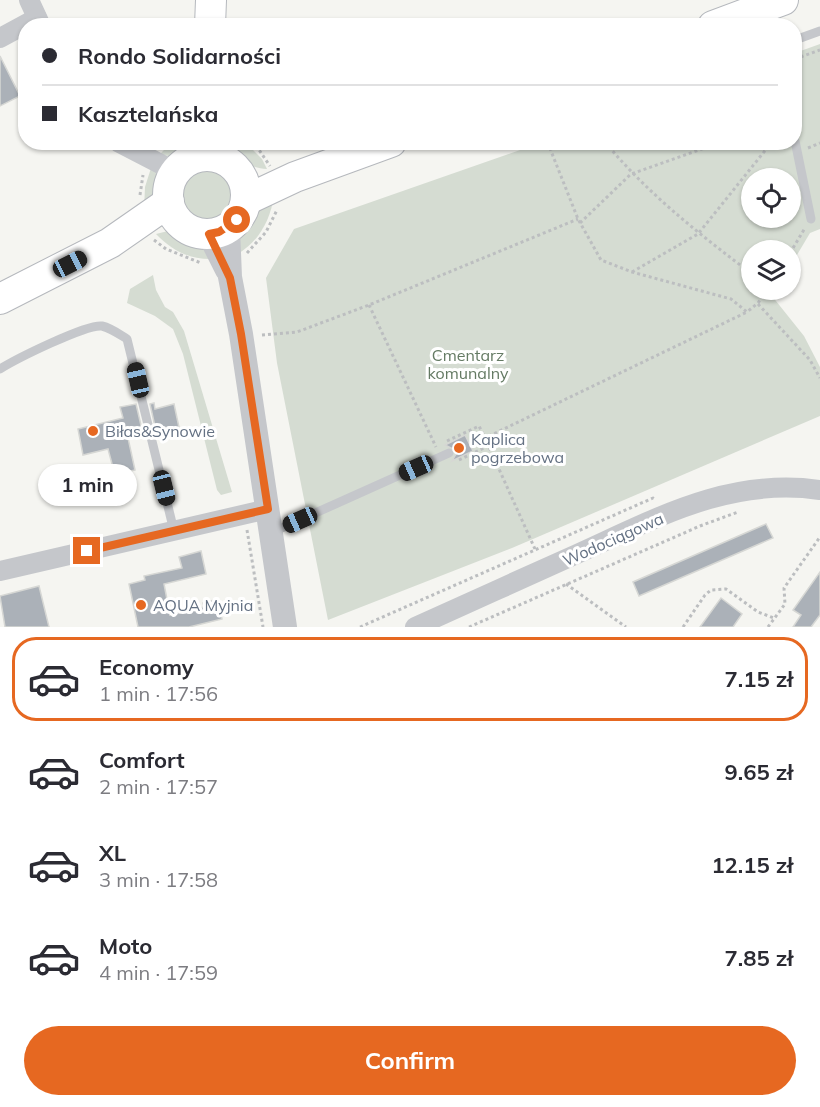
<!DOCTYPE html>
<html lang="en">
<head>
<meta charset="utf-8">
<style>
  body { margin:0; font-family:Mulish,sans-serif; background:#f7f7f7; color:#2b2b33; height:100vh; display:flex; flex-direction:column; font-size:22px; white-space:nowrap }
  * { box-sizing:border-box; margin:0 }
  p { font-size:20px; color:#7c7c81 }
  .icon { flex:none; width:33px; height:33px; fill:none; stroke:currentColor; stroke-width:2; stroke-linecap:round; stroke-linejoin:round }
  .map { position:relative; height:627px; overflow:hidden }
  .panel { display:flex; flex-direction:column; background:#fff; flex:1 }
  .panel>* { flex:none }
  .top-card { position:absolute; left:18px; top:18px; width:784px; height:132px; border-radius:24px; box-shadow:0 2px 4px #0004; display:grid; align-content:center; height:132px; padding:0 24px; background:#fff }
  .fabs { position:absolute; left:741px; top:168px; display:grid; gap:12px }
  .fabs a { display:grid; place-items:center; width:60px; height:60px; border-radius:50%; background:#fff; box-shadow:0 2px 4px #0004; font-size:30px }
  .end { position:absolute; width:27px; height:27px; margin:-14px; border:8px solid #e66821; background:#fff; box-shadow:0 0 0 3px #fff }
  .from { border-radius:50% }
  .bubble { position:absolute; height:42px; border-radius:21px; background:#fff; box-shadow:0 2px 4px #0004; font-size:20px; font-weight:700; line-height:42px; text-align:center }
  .car { position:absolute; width:18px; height:36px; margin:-18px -9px; border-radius:8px; box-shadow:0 0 4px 2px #0007; background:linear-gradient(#222 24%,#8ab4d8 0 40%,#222 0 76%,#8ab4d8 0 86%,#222 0) }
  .top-card b { display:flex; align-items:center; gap:21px; height:57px; font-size:22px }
  .top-card b+b { border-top:2px solid #e1e1e2 }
  .top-card i { width:15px; height:15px; background:#2b2b33 }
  ul { padding:10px 0 0; list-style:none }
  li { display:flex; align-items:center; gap:18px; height:84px; margin:0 12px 9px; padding:0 12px; border:3px solid transparent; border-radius:24px }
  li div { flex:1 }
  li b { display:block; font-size:22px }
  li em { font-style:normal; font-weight:700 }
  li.active { border-color:#e66821 }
  li>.icon { width:54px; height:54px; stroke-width:1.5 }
  .primary-button { display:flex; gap:12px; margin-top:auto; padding:12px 24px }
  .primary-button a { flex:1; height:69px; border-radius:36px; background:#e66821; color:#fff; font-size:24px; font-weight:700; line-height:69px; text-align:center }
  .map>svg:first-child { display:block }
  .green { fill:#d5dcd2; fill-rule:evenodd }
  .building { fill:#abb1b8; stroke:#d6d7d4; stroke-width:1.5 }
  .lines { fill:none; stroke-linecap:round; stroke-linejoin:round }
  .primary-casing { stroke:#b5b8bd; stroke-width:32 }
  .path { stroke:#bcbec0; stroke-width:3; stroke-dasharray:3 3; stroke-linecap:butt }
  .service { stroke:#c5c7cb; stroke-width:9 }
  .minor { stroke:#c5c7cb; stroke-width:20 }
  .tertiary { stroke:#c5c7cb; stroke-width:24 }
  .primary { stroke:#fff; stroke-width:30 }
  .route { stroke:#e66821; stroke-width:8 }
  .poi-dot { fill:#e66821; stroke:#fff; stroke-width:2 }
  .labels { text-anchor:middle; stroke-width:6; stroke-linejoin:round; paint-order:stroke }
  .park-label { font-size:16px; fill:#647a63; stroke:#fff }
  .poi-label { font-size:16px; fill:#647183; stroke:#fff; text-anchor:start }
  .street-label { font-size:16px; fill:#647183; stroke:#fff }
</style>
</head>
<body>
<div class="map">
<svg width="820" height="627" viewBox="0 0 820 627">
  <rect width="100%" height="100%" fill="#f5f5f1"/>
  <g class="green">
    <path d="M820,44V229L810,233L791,265L790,250H752V290H775L772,296L804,336L820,367V416L512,548L328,620L277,363L266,278L294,229L540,143L795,142V53ZM752,178H790V218H752Z"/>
    <path d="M171,143H192C184,155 174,159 160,154Z"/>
    <path d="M226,143H246L262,159L267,169C249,168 234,159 226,143Z"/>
    <circle cx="208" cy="193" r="28"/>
    <path d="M151,168C171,183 156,196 144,209L145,187Z"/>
    <path d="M274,196C270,220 260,240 238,254V232L252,211Z"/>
    <path d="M168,231C188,231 201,243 210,259C189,259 171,250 156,234Z"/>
    <polygon points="153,275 156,290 165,307 173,312 184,331 232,492 221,495 217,490 183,354 173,329 155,316 127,303 130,289"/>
  </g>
  <g class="building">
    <polygon points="0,56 20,96 0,106"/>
    <polygon points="154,403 155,409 174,404 180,432 161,436 160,430 156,431 150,404"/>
    <polygon points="136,404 143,434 128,438 135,470 115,475 108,449 83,455 78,429 123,418 120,407"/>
    <polygon points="465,435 473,451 452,461 456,454 455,450 445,445"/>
    <polygon points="766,524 773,538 639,596 633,582"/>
    <polygon points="201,551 206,574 164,584 170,615 204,607 203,603 218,599 222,619 189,627 138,627 129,584 145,580 144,576 182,568 179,557"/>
    <polygon points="820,572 820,615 811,627 793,627 801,615 793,610"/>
    <polygon points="39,586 49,627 5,627 0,596"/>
    <polygon points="721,598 742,614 733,627 700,627"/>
  </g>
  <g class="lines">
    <g class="primary-casing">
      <g id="primary">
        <polyline points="210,26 211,0"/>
        <polyline points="713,26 783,0"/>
        <circle cx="207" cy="195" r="39"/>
        <polyline points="246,200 295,177 391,142"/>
        <polyline points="0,299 110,243 169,202"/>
      </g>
    </g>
    <g class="path">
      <polyline points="795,59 820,50"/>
      <polyline points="251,142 257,147 270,166"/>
      <polyline points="558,142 549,146 578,219 601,260 632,272 731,299 747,312 758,303 768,290"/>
      <path d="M605,142C647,193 699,234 752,274"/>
      <polyline points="808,148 820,143"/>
      <polyline points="140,195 143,175"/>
      <polyline points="580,223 631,174 722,142"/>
      <polyline points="154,240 166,249 201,263"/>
      <polyline points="247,253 266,232 277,210"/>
      <polyline points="790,253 805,228"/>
      <polyline points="632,272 698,234 772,142"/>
      <polyline points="758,304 810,360 820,378"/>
      <polyline points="369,305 436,447"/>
      <polyline points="262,335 297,332 369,305 578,219"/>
      <polyline points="447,441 479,426 485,438"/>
      <polyline points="459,460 488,446"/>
      <polyline points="247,530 263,627"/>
      <polyline points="535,549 485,438 747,312"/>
      <polyline points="566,584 626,627"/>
      <polyline points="360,627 653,498 656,500"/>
      <polyline points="469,627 700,526 738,512"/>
      <polyline points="683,627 705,595 711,590 726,589 758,612 774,618"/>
      <polyline points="768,627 785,604 784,588 820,537"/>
    </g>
    <g class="service">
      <polyline points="795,40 820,31"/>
      <polyline points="795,141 811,219"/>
      <path d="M0,369C16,359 86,324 102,326C111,328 119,334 127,339L174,531"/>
      <polyline points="273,532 449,453"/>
    </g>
    <g class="minor">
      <polyline points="29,0 41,26"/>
      <polyline points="0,38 37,18"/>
      <polyline points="118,142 176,172"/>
      <polyline points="0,571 268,509"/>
      <path d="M415,627C469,603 523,578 577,554C657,518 729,477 820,490"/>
    </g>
    <g class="tertiary">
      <polyline points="228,228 230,277 241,334 285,627"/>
      <polyline points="209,234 227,270"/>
    </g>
    <use href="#primary" class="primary"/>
  </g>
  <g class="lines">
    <polyline class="route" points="87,551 268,509 241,334 230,278 209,234 219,232 237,220"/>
  </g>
  <g class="poi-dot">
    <circle cx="93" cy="431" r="6"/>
    <circle cx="459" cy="448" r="6"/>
    <circle cx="141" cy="605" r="6"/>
  </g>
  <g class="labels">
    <g class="park-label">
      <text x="468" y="361">Cmentarz<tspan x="468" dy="18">komunalny</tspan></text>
    </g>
    <g class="poi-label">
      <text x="105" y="437">Biłas&amp;Synowie</text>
      <text x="471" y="445">Kaplica<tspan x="471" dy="18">pogrzebowa</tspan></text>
      <text x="153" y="611">AQUA Myjnia</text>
    </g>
    <g class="street-label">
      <text transform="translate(613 539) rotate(-24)" y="6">Wodociągowa</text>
    </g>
  </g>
</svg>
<div class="fabs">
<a><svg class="icon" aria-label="locate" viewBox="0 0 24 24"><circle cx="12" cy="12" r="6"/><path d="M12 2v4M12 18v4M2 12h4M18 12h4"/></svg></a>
<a><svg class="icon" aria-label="layers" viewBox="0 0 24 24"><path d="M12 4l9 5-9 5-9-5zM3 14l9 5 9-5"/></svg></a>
</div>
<i class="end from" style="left:237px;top:220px"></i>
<i class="end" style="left:87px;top:551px"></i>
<div class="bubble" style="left:38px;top:464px;width:99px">1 min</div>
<i class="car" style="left:70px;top:264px;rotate:63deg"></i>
<i class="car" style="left:138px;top:380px;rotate:347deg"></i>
<i class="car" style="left:416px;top:468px;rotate:246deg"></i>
<i class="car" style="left:164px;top:488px;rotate:166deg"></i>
<i class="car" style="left:300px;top:520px;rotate:246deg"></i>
<div class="top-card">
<b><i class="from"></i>Rondo Solidarności</b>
<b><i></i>Kasztelańska</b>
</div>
</div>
<section class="panel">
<ul>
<li class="active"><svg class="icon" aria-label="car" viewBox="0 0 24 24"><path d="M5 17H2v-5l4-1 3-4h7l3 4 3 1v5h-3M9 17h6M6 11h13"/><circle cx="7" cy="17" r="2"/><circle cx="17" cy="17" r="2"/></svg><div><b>Economy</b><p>1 min · 17:56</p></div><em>7.15 zł</em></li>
<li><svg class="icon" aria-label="car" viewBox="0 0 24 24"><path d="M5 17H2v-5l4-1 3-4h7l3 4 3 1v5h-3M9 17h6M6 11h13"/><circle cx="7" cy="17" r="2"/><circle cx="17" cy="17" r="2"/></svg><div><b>Comfort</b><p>2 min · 17:57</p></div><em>9.65 zł</em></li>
<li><svg class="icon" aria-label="car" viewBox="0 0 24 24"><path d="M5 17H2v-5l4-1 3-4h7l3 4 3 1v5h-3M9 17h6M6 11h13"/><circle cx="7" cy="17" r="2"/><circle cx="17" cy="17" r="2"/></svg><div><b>XL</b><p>3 min · 17:58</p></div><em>12.15 zł</em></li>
<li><svg class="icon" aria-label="car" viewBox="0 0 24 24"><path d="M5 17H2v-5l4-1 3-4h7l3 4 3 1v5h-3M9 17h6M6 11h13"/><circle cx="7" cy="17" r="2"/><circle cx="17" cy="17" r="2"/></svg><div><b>Moto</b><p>4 min · 17:59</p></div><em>7.85 zł</em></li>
</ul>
<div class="primary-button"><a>Confirm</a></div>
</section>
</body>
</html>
